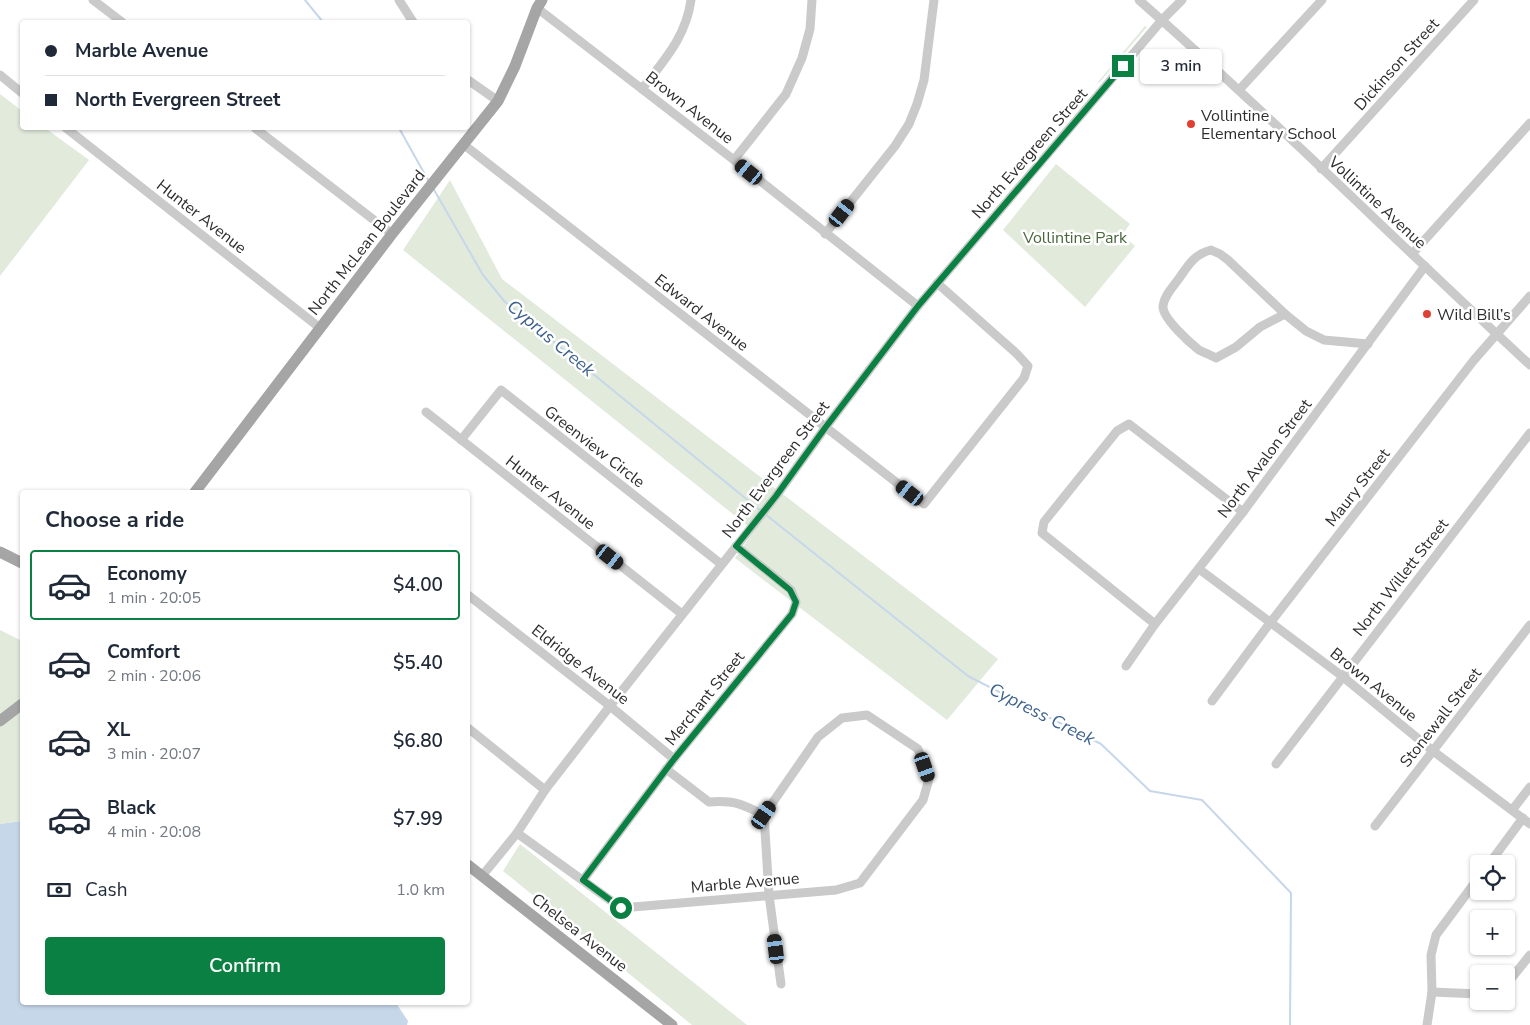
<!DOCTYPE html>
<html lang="en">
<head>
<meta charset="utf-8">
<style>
  body { margin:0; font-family:"Nunito Sans",sans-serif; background:#f2f2f3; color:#1f2937; height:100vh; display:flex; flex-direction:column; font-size:19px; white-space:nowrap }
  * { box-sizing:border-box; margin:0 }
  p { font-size:16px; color:#747a83 }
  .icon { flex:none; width:28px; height:28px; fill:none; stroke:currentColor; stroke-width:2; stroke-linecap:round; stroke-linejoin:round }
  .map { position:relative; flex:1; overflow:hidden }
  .panel { position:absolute; left:20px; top:490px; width:450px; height:515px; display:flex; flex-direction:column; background:#fff; border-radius:5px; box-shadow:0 1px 4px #0004 }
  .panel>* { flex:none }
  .hud { position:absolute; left:20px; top:20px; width:450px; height:110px; border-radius:5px; box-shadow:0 1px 4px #0004; display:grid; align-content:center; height:110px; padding:0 25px; background:#fff }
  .fabs { position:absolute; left:1470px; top:855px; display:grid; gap:10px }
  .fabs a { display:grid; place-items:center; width:45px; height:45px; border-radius:5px; background:#fff; box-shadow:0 1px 4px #0004; font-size:25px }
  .end { position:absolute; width:22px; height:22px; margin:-11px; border:6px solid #0b8043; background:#fff; box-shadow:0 0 0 2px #fff }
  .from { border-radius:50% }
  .bubble { position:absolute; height:35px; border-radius:5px; background:#fff; box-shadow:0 1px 4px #0004; font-size:16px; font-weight:600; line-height:35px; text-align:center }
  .car { position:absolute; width:15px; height:30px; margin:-15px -8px; border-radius:6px; box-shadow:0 0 4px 1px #0007; background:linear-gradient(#222 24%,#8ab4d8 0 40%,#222 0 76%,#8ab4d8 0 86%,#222 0) }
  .hud b { display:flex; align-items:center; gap:18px; height:48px; font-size:19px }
  .hud b+b { border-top:1px solid #e0e1e3 }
  .hud i { width:12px; height:12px; background:#1f2937 }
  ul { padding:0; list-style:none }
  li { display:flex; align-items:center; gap:15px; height:70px; margin:0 10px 8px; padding:0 15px; border:2px solid transparent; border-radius:5px }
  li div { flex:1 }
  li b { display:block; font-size:19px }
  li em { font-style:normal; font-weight:600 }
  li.active { border-color:#0b8043 }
  li>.icon { width:45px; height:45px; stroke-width:1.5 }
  h2 { padding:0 25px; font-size:22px; line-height:60px }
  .pay { display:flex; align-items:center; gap:12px; height:55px; padding:0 25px; font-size:19px }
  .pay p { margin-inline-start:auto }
  .action { display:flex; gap:10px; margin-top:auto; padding:10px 25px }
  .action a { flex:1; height:58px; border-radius:5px; background:#0b8043; color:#fff; font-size:20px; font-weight:600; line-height:58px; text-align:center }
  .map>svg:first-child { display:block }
  .green { fill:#e1eadb }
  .water { fill:#c7d7ea }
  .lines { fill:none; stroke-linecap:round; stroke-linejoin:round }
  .stream { stroke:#c7d7ea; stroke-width:2 }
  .minor { stroke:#cacaca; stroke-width:9 }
  .major { stroke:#a5a5a5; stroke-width:11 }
  .route { stroke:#0b8043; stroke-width:6 }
  .poi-dot { fill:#e03f33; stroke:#fff; stroke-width:2 }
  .labels { text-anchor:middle; stroke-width:5; stroke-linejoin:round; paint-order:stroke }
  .street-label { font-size:16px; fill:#2d2d2d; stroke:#fff }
  .poi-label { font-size:16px; fill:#2d2d2d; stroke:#fff; text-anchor:start }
  .park-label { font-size:16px; fill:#4a673c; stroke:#fff }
  .water-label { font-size:18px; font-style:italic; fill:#3d628d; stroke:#fff }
</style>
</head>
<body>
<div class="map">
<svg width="1530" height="1025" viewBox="0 0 1530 1025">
  <rect width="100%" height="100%" fill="#fff"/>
  <g class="green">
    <polygon points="1145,26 1147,27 1099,83 1098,82"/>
    <polygon points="0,94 22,111 22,128 45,128 89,160 0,276"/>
    <polygon points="1056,164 1130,224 1122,235 1135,246 1085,307 1003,230"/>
    <polygon points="450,180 502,279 998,659 947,720 735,558 754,531 403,250"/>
    <polygon points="0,630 22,641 22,821 0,824"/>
    <polygon points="520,844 747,1025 692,1025 503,871"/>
  </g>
  <polygon class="water" points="22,821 22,1002 396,1003 408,1021 407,1025 0,1025 0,824"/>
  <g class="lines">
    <g class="stream">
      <polyline points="305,0 323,22"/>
      <polyline points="399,128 428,180"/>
      <polyline points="433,188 483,275 505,302 761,511"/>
      <polyline points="765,514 968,676 1101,744 1150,791 1202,800 1291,893 1290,1025"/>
    </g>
    <g class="minor">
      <polyline points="93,0 122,22"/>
      <polyline points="399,0 413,22"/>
      <path d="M1139,0C1273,118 1399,244 1530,365"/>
      <polyline points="537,8 734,160 918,306"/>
      <polyline points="0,75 22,93"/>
      <polyline points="468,80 498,101"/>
      <path d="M642,89C664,60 686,37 691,0"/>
      <polyline points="1239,90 1322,0"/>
      <polyline points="66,128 320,328"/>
      <polyline points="255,128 392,234"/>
      <polyline points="463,144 924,504 1024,378 1028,366 1017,354 937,283"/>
      <polyline points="734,160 786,94 802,58 810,29 812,0"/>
      <polyline points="1321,169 1474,0"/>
      <polyline points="825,234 895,146 909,124 917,104 924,80 934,0"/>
      <path d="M1211,250L1220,254L1228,260L1285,314L1260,327L1236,347L1216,358C1211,355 1205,353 1199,350C1190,343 1162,318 1163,306C1164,295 1174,286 1180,277C1189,264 1195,254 1211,250Z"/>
      <polyline points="1412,254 1530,123"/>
      <polyline points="1285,314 1306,331 1324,340 1368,344"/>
      <polyline points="426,412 682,614"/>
      <polyline points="461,440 501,390 721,564"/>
      <polyline points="1199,569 1342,676 1433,751 1530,824"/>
      <polyline points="468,595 610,706 674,759"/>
      <polyline points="1155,624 1042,533 1044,522 1117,431 1129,424 1243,512"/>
      <polyline points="1126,666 1155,624 1243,512 1425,266"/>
      <polyline points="1212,701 1270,623 1474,360 1530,296"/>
      <polyline points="468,728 545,790"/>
      <polyline points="1276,764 1530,433"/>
      <path d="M666,769L709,802C734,800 742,804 764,815L769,895L781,984"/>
      <polyline points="1513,809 1530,787"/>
      <polyline points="1375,826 1530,625"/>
      <polyline points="517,833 621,908 836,890 860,883 923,800 929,779 918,749 867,715 842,718 818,737 764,815"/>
      <polyline points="1489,864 1523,818"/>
      <polyline points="482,876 517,833 545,790 610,706 776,496 825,428 918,306 1162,20 1182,0"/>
      <polyline points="583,880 674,759 792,614 796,602 791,590 736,546"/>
      <polyline points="1506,985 1530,955"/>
      <polyline points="1432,992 1479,994"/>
      <polyline points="1427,1025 1432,992 1431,955 1436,935 1479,877"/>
    </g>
    <g class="major">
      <polyline points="195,492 392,234 498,101 515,66 537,8 542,0"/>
      <polyline points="0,552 22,563"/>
      <polyline points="0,721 22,704"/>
      <polyline points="468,865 672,1025"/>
    </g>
  </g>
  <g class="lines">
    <polyline class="route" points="621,908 583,880 674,759 792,614 796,602 790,590 736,546 776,496 825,428 918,306 1123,66"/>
  </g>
  <g class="poi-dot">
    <circle cx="1191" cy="124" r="5"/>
    <circle cx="1427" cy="314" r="5"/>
  </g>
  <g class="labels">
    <g class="street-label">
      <text transform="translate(1396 64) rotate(-48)" y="6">Dickinson Street</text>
      <text transform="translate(690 107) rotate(38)" y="6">Brown Avenue</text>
      <text transform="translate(1029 153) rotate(-49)" y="6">North Evergreen Street</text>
      <text transform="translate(1378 202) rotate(43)" y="6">Vollintine Avenue</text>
      <text transform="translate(202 216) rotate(38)" y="6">Hunter Avenue</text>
      <text transform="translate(366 242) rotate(-52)" y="6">North McLean Boulevard</text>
      <text transform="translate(702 312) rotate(38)" y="6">Edward Avenue</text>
      <text transform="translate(595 446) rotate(38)" y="6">Greenview Circle</text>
      <text transform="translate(1264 458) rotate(-53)" y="6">North Avalon Street</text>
      <text transform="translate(775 469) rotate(-53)" y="6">North Evergreen Street</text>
      <text transform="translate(1357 487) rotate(-52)" y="6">Maury Street</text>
      <text transform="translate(551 492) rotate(38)" y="6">Hunter Avenue</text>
      <text transform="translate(1400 577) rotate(-52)" y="6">North Willett Street</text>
      <text transform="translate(581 664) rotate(38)" y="6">Eldridge Avenue</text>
      <text transform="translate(1374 684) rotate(39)" y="6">Brown Avenue</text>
      <text transform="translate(704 698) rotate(-51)" y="6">Merchant Street</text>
      <text transform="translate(1440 717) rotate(-52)" y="6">Stonewall Street</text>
      <text transform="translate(745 882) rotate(-5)" y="6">Marble Avenue</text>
      <text transform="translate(580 932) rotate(38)" y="6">Chelsea Avenue</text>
    </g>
    <g class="poi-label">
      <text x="1201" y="121">Vollintine<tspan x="1201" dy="18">Elementary School</tspan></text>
      <text x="1437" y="320">Wild Bill’s</text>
    </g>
    <g class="park-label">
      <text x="1075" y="243">Vollintine Park</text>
    </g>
    <g class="water-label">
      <text transform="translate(551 338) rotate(40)" y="6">Cyprus Creek</text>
      <text transform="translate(1042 714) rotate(27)" y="6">Cypress Creek</text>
    </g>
  </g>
</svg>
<div class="fabs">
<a><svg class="icon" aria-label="locate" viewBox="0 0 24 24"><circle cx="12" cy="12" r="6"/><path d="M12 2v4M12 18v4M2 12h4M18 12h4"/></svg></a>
<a>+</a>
<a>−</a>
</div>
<i class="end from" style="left:621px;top:908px"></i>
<i class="end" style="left:1123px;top:66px"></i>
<div class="bubble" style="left:1140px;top:49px;width:82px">3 min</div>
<i class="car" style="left:749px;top:172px;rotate:309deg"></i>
<i class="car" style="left:842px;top:213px;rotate:38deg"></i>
<i class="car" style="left:910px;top:493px;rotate:308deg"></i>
<i class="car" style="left:610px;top:557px;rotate:128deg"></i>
<i class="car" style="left:925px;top:767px;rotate:161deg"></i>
<i class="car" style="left:764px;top:815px;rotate:35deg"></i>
<i class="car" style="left:776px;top:949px;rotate:353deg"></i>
<div class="hud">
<b><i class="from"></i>Marble Avenue</b>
<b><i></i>North Evergreen Street</b>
</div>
<section class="panel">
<h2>Choose a ride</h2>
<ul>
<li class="active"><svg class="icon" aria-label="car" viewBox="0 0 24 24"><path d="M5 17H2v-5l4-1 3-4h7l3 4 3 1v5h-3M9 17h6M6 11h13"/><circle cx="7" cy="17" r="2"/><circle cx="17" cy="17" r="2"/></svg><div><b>Economy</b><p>1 min · 20:05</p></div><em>$4.00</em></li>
<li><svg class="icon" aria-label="car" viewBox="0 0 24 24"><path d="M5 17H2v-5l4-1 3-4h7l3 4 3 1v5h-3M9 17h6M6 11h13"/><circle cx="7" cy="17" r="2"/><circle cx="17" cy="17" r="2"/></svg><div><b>Comfort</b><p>2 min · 20:06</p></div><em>$5.40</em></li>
<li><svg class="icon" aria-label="car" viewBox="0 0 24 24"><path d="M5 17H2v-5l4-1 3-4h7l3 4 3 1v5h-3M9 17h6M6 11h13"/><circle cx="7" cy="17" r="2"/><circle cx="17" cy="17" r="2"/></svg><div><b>XL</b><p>3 min · 20:07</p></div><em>$6.80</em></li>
<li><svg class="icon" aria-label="car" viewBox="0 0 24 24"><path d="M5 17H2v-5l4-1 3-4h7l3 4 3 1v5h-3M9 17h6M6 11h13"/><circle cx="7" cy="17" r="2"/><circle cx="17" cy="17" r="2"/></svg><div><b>Black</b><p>4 min · 20:08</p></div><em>$7.99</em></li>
</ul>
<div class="pay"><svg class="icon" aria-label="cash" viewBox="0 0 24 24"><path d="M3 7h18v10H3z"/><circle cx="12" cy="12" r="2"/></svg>Cash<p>1.0 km</p></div>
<div class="action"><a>Confirm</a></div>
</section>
</div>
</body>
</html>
